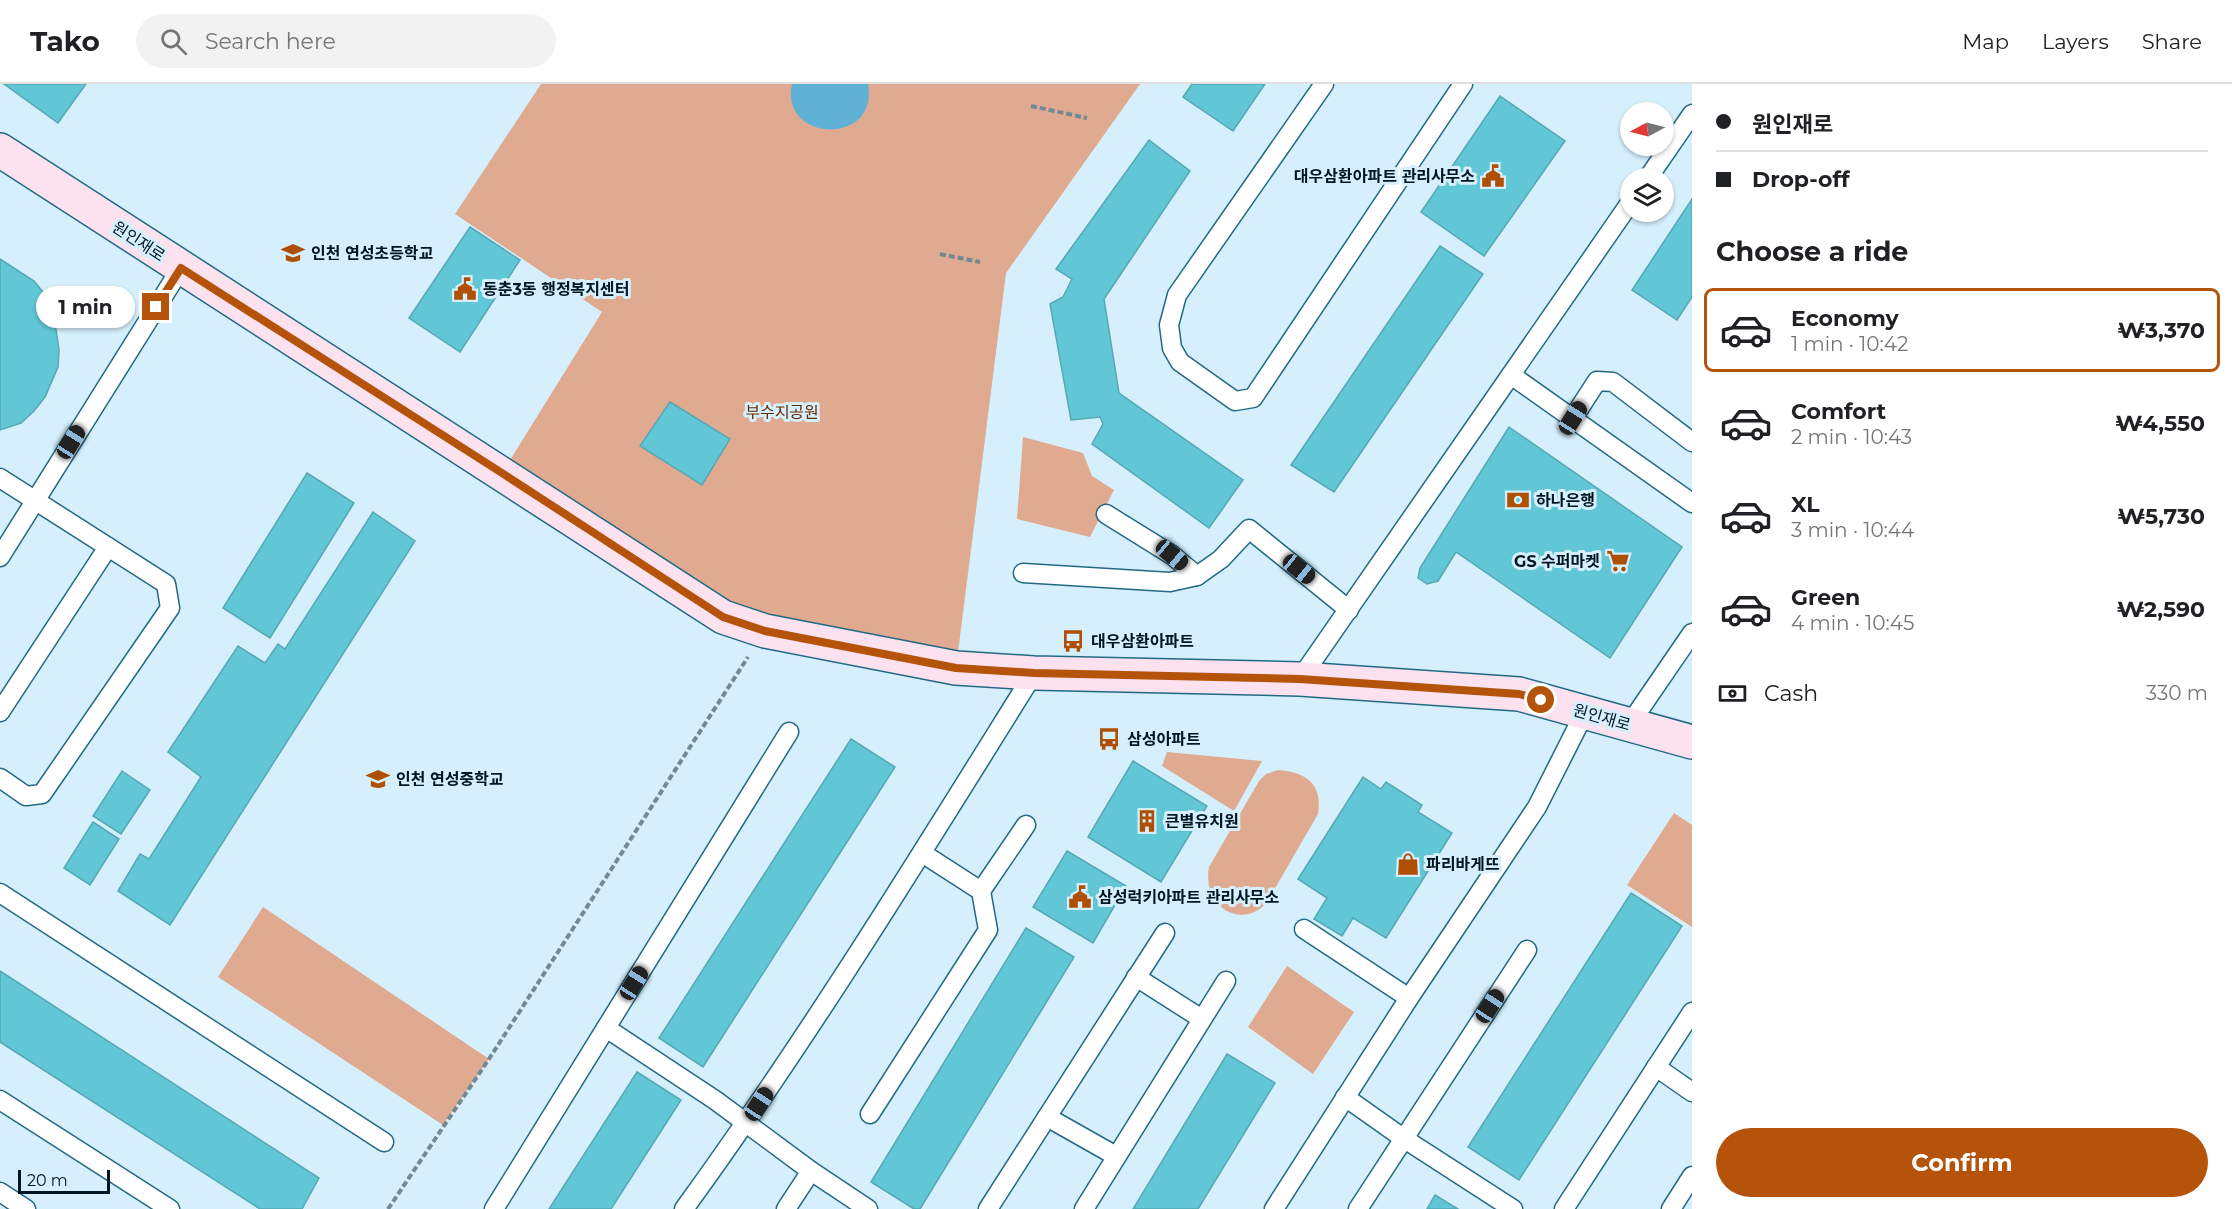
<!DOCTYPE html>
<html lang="en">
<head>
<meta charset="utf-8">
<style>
  body { margin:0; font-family:Montserrat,"Noto Sans KR",sans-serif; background:#f2f2f2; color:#202124; height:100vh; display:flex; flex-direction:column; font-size:22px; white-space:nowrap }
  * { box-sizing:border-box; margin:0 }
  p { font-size:20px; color:#757577 }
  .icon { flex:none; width:33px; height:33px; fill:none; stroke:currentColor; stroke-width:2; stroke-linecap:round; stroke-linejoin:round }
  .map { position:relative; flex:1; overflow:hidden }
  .side { display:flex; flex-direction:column; background:#fff; width:540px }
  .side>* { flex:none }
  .hud { display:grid; align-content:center; height:132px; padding:0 24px; background:#fff }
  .needle { width:39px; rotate:263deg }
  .tools { position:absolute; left:1620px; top:18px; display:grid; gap:12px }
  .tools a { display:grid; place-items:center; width:54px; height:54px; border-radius:50%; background:#fff; box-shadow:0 2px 4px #0004; font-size:30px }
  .scale { position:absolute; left:18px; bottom:15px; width:92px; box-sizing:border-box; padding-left:6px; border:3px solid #001622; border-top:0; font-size:16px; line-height:21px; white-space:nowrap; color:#001622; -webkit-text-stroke:4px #d5effc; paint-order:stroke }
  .end { position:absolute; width:27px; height:27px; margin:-14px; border:8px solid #b45309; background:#fff; box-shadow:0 0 0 3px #fff }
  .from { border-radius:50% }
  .bubble { position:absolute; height:42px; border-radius:21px; background:#fff; box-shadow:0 2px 4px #0004; font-size:20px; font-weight:700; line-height:42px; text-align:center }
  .car { position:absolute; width:18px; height:36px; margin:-18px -9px; border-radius:8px; box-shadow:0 0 4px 2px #0007; background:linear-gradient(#222 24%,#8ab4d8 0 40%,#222 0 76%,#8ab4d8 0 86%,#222 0) }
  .hud b { display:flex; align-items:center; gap:21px; height:57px; font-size:22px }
  .hud b+b { border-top:2px solid #e0e0e0 }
  .hud i { width:15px; height:15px; background:#202124 }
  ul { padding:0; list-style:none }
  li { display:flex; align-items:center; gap:18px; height:84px; margin:0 12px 9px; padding:0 12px; border:3px solid transparent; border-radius:9px }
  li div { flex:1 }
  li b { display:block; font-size:22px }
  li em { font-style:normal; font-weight:700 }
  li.current { border-color:#b45309 }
  li>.icon { width:54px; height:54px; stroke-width:1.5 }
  h2 { padding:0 24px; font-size:27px; line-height:72px }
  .pay { display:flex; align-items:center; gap:15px; height:66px; padding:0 24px; font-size:22px }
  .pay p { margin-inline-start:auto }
  .cta { display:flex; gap:12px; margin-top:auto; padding:12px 24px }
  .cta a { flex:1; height:69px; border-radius:36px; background:#b45309; color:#fff; font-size:24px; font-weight:700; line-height:69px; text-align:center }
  header { display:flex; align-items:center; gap:36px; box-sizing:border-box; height:84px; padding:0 30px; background:#fff; border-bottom:2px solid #e0e0e0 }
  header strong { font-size:28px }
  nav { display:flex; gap:33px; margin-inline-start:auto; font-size:21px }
  .search { width:420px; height:54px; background:#f2f2f2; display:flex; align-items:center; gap:15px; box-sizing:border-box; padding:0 21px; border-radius:33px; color:#757577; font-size:22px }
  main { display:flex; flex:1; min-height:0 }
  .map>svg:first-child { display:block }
  .green { fill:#dfaa8f }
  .water { fill:#5fb2d6 }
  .building { fill:#61c6d5; stroke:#56a8b4; stroke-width:1.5 }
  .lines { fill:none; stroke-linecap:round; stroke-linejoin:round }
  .lane-casing { stroke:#226985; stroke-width:21 }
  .secondary-casing { stroke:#226985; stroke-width:36 }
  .path { stroke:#718995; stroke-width:4; stroke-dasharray:6 3; stroke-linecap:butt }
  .lane { stroke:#fff; stroke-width:18 }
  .secondary { stroke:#fce1ee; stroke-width:33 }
  .route { stroke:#b45309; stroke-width:8 }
  .labels { text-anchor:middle; stroke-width:6; stroke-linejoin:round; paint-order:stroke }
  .poi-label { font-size:16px; font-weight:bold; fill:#001622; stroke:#d5effc; text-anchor:start }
  .street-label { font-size:16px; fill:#001622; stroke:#d5effc }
  .park-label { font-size:16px; fill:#682b00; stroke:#d5effc }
</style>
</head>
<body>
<header>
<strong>Tako</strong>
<div class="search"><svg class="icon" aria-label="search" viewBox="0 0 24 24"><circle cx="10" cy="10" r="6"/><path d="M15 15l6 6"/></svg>Search here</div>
<nav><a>Map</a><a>Layers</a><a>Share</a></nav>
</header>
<main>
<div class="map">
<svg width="1692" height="1125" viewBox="0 0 1692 1125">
  <rect width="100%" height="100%" fill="#d5effc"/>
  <g class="green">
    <polygon points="541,0 1140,0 1006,189 956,584 765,547 502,389 602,228 455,130"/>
    <polygon points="1023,353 1083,369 1092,392 1114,406 1090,453 1017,435"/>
    <polygon points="1167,668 1262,677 1234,727 1162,682"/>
    <path d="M1278,686C1305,688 1323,699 1318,730L1266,820C1237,847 1202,819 1209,783L1259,697L1266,690Z"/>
    <polygon points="1674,729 1692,741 1692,843 1627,801"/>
    <polygon points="263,823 489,975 443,1041 218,893"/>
    <polygon points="1287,882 1354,928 1313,990 1248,943"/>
  </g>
  <path class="water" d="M792,0H868C880,62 779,59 792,0Z"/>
  <g class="building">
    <polygon points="4,0 86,0 58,39"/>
    <polygon points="1192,0 1265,0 1233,47 1183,13"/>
    <polygon points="1500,12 1565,57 1484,172 1421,128"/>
    <polygon points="1149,56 1190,87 1104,215 1119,309 1243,396 1209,444 1092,360 1103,340 1100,333 1071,336 1050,220 1063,213 1072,195 1056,185"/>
    <polygon points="1692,115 1692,213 1677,236 1632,206"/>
    <polygon points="470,143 520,176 460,268 409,234"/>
    <polygon points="1440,162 1483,190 1334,408 1291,381"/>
    <polygon points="0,175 34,197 43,208 54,232 59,266 58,283 45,313 34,327 21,339 0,346"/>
    <polygon points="670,318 730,355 702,401 640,362"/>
    <polygon points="1509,343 1682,463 1610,574 1456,468 1438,497 1427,500 1418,494 1420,484"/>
    <polygon points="307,389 354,419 270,554 223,524"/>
    <polygon points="373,428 415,457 170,841 118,807 140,770 149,775 201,693 168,668 238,562 265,579 278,560 285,565"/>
    <polygon points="851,655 895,683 703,983 659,954"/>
    <polygon points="1133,677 1207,722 1161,798 1088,753"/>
    <polygon points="122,687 150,706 121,750 93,732"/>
    <polygon points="1363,693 1381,705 1386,698 1422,721 1418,728 1452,749 1386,854 1353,834 1342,852 1314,835 1327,814 1298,795"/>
    <polygon points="93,738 119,755 90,801 64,784"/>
    <polygon points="1067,767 1126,802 1093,859 1033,823"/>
    <polygon points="1631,809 1682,842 1519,1096 1468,1063"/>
    <polygon points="1026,844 1074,873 920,1125 914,1125 871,1098"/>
    <polygon points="0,887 319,1094 302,1125 260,1125 0,958"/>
    <polygon points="1227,970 1275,999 1198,1125 1133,1125"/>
    <polygon points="637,988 681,1016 611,1125 549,1125"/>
    <polygon points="1435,1111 1458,1125 1427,1125"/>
  </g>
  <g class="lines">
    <g class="lane-casing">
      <g id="lane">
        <polyline points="1324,0 1177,211 1169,241 1172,264 1180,278 1235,317 1253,314 1463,0"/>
        <polyline points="1648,94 1692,30"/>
        <polyline points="1511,291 1692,419"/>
        <polyline points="1573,334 1597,297 1613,298 1692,358"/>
        <polyline points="0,394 166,500 170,524 42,710 26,712 0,694"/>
        <polyline points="1106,430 1172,471 1197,492"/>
        <polyline points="0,473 181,184"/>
        <polyline points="1023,489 1170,498 1197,492 1221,475 1249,445 1349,526"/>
        <polyline points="1300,595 1630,119"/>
        <polyline points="0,628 108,463"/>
        <polyline points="1629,641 1692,549"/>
        <polyline points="981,807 1026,741"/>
        <polyline points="0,809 384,1058"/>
        <polyline points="1304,845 1409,914"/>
        <polyline points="1136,893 1202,935"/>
        <polyline points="606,944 715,1016 811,1087 868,1125"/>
        <polyline points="1656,983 1692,1008"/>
        <polyline points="1345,1013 1403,1054 1513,1125"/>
        <polyline points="0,1016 170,1125"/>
        <polyline points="870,1030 988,846 981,807 922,769"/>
        <polyline points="1047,1033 1116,1072"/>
        <polyline points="0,1108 26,1125"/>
        <polyline points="494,1125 789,648"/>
        <path d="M684,1125C809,953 921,770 1034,589"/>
        <polyline points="786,1125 811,1087"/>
        <polyline points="988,1125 1165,849"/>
        <polyline points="1084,1125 1226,897"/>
        <polyline points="1274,1125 1409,914 1537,723 1585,628"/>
        <polyline points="1358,1125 1527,866"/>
        <polyline points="1564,1125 1692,928"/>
        <polyline points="1671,1125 1692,1092"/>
      </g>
    </g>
    <g class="secondary-casing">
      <polyline id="secondary" points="0,66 723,533 765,547 956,584 1034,589 1300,595 1519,610 1692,658"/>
    </g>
    <g class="path">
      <polyline points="1031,22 1087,34"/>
      <polyline points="940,170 980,178"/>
      <polyline points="388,1125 489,975 748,573"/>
    </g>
    <use href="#lane" class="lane"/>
    <use href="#secondary" class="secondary"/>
  </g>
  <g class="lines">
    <polyline class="route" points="156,223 181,184 502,389 723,533 765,547 956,584 1034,589 1300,595 1519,610 1541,616"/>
  </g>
  <defs>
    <g id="civic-bare" transform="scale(1.8)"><path d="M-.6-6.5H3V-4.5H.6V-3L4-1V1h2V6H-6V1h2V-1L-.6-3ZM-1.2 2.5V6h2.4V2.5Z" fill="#af4f03" stroke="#d5effc" stroke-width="2.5" paint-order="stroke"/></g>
    <g id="school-bare" transform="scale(1.8)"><path d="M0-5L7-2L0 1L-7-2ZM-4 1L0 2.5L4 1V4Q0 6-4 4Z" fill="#af4f03" stroke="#d5effc" stroke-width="2.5" paint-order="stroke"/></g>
    <g id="bank-bare" transform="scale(1.8)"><path d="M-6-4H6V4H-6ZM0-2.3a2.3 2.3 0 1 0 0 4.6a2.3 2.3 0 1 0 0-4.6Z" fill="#af4f03" stroke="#d5effc" stroke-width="2.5" paint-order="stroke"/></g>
    <g id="supermarket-bare" transform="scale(1.8)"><path d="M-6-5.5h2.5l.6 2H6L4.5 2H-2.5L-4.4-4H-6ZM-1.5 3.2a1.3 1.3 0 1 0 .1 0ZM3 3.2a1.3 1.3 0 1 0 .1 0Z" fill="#af4f03" stroke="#d5effc" stroke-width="2.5" paint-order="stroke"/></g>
    <g id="bus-bare" transform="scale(1.8)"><path d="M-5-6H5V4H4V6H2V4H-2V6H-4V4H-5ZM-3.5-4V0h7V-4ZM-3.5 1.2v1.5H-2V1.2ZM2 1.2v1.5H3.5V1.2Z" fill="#af4f03" stroke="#d5effc" stroke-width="2.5" paint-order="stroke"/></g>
    <g id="building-bare" transform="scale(1.8)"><path d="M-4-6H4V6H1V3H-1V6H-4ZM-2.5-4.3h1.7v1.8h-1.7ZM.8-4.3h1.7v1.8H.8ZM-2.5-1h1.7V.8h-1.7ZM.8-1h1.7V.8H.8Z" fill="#af4f03" stroke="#d5effc" stroke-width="2.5" paint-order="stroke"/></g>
    <g id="shop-bare" transform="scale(1.8)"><path d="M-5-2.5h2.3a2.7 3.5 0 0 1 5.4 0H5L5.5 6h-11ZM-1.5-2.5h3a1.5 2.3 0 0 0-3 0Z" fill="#af4f03" stroke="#d5effc" stroke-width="2.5" paint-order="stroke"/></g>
  </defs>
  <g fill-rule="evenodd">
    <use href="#civic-bare" x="1493" y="92"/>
    <use href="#school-bare" x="293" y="169"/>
    <use href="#civic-bare" x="465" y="205"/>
    <use href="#bank-bare" x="1518" y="416"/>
    <use href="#supermarket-bare" x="1618" y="477"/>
    <use href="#bus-bare" x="1073" y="557"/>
    <use href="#bus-bare" x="1109" y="655"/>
    <use href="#school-bare" x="378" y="695"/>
    <use href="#building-bare" x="1147" y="737"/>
    <use href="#shop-bare" x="1408" y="780"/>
    <use href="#civic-bare" x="1080" y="813"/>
  </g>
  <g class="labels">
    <g class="poi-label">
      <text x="1475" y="98" text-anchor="end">대우삼환아파트 관리사무소</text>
      <text x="311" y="175">인천 연성초등학교</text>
      <text x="483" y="211">동춘3동 행정복지센터</text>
      <text x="1536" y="422">하나은행</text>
      <text x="1600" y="483" text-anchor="end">GS 수퍼마켓</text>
      <text x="1091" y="563">대우삼환아파트</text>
      <text x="1127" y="661">삼성아파트</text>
      <text x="396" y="701">인천 연성중학교</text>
      <text x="1165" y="743">큰별유치원</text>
      <text x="1426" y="786">파리바게뜨</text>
      <text x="1098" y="819">삼성럭키아파트 관리사무소</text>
    </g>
    <g class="street-label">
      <text transform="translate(139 157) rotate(33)" y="6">원인재로</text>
      <text transform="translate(1602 633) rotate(16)" y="6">원인재로</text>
    </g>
    <g class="park-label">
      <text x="782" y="334">부수지공원</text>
    </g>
  </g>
</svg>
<div class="tools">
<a><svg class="needle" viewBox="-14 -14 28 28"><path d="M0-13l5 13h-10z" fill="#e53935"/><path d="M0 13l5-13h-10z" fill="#757577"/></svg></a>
<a><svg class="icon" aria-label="layers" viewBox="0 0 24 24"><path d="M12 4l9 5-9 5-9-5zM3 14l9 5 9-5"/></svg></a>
</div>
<div class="scale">20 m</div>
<i class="end from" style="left:1541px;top:616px"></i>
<i class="end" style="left:156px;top:223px"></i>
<div class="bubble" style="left:36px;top:202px;width:99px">1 min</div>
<i class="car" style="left:1573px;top:334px;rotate:32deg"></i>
<i class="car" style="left:71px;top:358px;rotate:32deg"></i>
<i class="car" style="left:1172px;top:471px;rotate:130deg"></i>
<i class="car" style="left:1299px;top:485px;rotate:129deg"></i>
<i class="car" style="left:634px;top:899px;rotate:32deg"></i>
<i class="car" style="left:1490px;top:922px;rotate:33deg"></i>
<i class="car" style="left:759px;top:1020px;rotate:33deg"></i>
</div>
<section class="side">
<div class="hud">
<b><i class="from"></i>원인재로</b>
<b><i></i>Drop-off</b>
</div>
<h2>Choose a ride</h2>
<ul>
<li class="current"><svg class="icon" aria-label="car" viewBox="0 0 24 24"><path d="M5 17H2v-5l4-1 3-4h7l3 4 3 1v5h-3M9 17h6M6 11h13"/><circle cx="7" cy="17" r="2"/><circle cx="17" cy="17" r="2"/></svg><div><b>Economy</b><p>1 min · 10:42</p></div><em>₩3,370</em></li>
<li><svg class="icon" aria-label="car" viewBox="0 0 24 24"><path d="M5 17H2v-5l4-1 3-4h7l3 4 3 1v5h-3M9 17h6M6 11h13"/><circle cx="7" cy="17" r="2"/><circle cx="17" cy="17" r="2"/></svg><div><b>Comfort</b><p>2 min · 10:43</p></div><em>₩4,550</em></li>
<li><svg class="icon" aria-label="car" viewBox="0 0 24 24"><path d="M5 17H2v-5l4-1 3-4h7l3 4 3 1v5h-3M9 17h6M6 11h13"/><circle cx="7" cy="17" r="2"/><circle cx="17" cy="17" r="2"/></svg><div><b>XL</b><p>3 min · 10:44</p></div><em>₩5,730</em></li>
<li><svg class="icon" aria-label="car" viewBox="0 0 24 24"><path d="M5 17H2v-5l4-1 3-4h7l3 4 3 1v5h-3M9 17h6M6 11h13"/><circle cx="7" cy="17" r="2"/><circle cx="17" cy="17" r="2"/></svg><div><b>Green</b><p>4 min · 10:45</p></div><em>₩2,590</em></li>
</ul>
<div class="pay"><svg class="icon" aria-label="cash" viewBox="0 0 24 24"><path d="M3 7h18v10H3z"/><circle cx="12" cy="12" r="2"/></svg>Cash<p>330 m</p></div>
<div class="cta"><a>Confirm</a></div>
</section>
</main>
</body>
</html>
